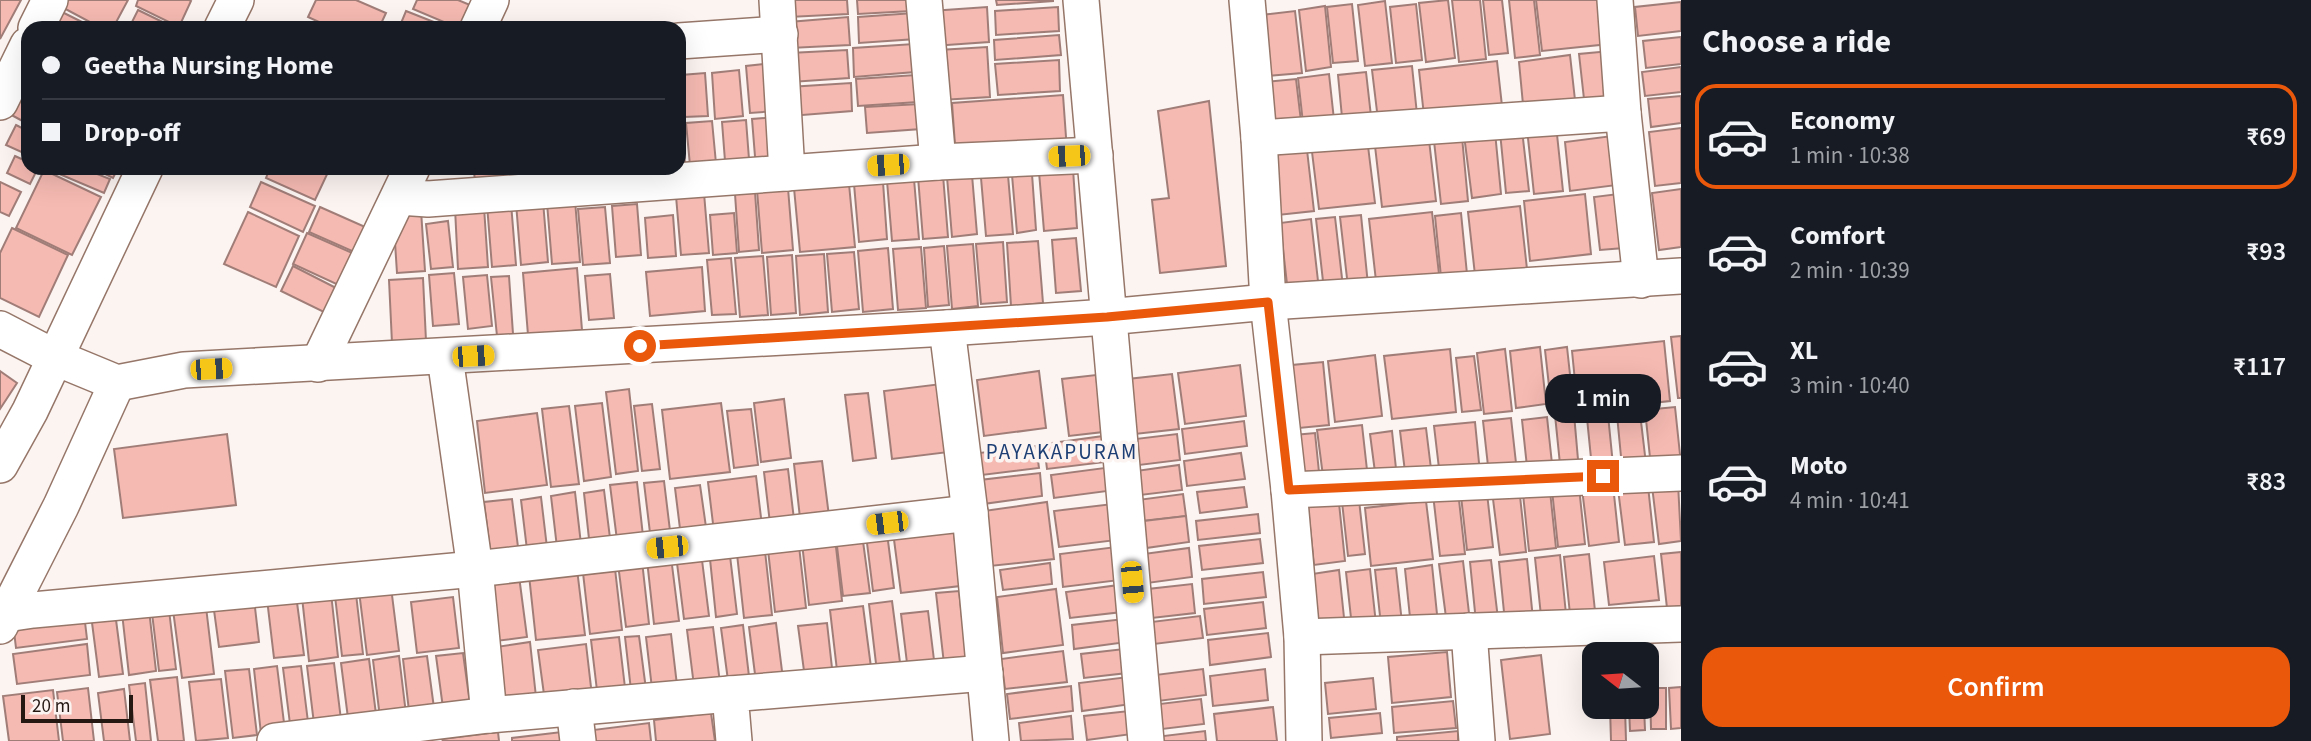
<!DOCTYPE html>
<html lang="en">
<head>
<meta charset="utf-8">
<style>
  body { margin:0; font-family:"Source Sans 3",sans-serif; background:#20242c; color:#f1f3f6; height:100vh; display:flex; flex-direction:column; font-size:26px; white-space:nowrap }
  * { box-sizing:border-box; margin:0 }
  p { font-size:23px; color:#9ea1a6 }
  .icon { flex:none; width:38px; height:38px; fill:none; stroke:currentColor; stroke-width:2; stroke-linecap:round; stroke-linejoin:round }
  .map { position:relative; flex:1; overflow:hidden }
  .details { display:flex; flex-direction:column; background:#171b24; width:630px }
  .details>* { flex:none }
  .top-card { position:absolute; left:21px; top:21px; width:665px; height:154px; border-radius:21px; box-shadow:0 7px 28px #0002; display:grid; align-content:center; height:154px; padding:0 21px; background:#171b24 }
  .needle { width:46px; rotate:287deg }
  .buttons { position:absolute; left:1582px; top:642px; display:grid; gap:14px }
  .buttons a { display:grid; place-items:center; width:77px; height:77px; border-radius:14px; background:#171b24; box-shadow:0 7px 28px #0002; font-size:35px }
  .scale { position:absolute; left:21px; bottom:18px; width:112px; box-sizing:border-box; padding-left:7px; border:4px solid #251813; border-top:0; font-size:19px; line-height:24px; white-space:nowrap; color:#251813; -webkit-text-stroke:5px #fbf4f1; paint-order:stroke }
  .end { position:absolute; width:32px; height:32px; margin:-16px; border:9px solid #ea580c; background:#fff; box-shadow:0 0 0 4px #fff }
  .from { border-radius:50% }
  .bubble { position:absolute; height:49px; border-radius:21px; background:#171b24; box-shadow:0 7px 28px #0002; font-size:23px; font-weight:600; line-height:49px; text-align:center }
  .car { position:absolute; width:21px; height:42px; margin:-21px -10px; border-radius:9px; box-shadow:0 0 5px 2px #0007; background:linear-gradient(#f5c518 24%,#345 0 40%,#f5c518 0 76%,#345 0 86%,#f5c518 0) }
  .top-card b { display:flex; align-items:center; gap:24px; height:66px; font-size:26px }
  .top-card b+b { border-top:2px solid #363941 }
  .top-card i { width:18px; height:18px; background:#f1f3f6 }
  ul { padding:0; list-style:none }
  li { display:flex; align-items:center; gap:21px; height:105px; margin:0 14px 10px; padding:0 7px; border:4px solid transparent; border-radius:21px }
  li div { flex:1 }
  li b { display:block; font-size:26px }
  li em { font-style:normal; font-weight:600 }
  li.selected { border-color:#ea580c }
  li>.icon { width:63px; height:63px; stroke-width:1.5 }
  h2 { padding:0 21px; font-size:32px; line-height:84px }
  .button { display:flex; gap:14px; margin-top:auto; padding:14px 21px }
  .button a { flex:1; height:80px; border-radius:21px; background:#ea580c; color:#fff; font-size:28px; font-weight:600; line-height:80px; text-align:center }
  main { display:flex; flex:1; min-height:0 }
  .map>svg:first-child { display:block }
  .building { fill:#f5bab2; stroke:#a17d78; stroke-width:2 }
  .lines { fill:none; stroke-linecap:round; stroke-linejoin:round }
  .minor-casing { stroke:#967668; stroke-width:38 }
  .minor { stroke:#fff; stroke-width:35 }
  .route { stroke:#ea580c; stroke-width:9 }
  .labels { text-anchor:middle; stroke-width:7; stroke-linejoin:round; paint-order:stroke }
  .neighbourhood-label { font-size:21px; letter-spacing:2px; fill:#1c3e74; stroke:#fbf4f1 }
</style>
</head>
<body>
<main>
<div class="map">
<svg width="1681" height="741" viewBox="0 0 1681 741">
  <rect width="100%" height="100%" fill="#fbf4f1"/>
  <g class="building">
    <polygon points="0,0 21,0 0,39"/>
    <polygon points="60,0 128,0 113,28 101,28 58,5"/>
    <polygon points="138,0 189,0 191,1 179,27 136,6"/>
    <polygon points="316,0 356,0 386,13 379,28 332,28 308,17"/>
    <polygon points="417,0 458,0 475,7 467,28 458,28 413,9"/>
    <polygon points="788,0 847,0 848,14 789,17"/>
    <polygon points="857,0 911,0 911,11 858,14"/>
    <polygon points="996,0 1053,0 1053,1 997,5"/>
    <polygon points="1448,0 1455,58 1426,62 1419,3"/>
    <polygon points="1452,0 1480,0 1486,59 1459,62"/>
    <polygon points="1483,0 1502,0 1508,53 1489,55"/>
    <polygon points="1509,0 1534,0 1540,55 1515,58"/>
    <polygon points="1536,0 1605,0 1609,44 1542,51"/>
    <polygon points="1385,1 1392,63 1365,66 1358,5"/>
    <polygon points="1681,2 1681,31 1638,36 1635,7"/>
    <polygon points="1352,4 1358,61 1333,63 1327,7"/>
    <polygon points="1416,4 1422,60 1396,63 1390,7"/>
    <polygon points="1325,6 1331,67 1306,71 1299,10"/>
    <polygon points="987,7 989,42 933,46 931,11"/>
    <polygon points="1058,7 1059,31 996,35 995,11"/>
    <polygon points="56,9 94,28 47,28"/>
    <polygon points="138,10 175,28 129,28"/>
    <polygon points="406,11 449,28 399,28"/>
    <polygon points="1295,11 1302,73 1267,76 1261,15"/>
    <polygon points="914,13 916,39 859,43 858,17"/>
    <polygon points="848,17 850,45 790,48 789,22"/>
    <polygon points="1059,35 1061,55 995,60 994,40"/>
    <polygon points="1681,37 1681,64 1646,68 1643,41"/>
    <polygon points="914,44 915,72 854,77 853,48"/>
    <polygon points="987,47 990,97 941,100 939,50"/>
    <polygon points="847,50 849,78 791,82 790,53"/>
    <polygon points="1610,51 1616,104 1585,108 1579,54"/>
    <polygon points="1570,55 1576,109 1524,115 1519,62"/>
    <polygon points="1059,60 1060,91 998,95 995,64"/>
    <polygon points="1497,61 1503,115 1425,125 1419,70"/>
    <polygon points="772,63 776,111 750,113 746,66"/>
    <polygon points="1412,66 1418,124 1379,128 1372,70"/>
    <polygon points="1681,67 1681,92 1645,96 1642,72"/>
    <polygon points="739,70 743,116 715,119 712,73"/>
    <polygon points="1366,72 1372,125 1343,128 1338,75"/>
    <polygon points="705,73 708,116 684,117 681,75"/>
    <polygon points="1329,74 1335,129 1304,132 1298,78"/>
    <polygon points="916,75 918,102 858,106 856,79"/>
    <polygon points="1296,79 1302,130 1271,134 1266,82"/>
    <polygon points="851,83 852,111 790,116 789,87"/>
    <polygon points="19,88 28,93 28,124 6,112"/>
    <polygon points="1063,95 1067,151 956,159 952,103"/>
    <polygon points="1681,96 1681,123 1651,127 1648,99"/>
    <polygon points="1209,101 1226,266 1160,273 1152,200 1169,198 1158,111"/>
    <polygon points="920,104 921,129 867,133 865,107"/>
    <polygon points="681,117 686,175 679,168 679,118"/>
    <polygon points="776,117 780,168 756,169 752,119"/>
    <polygon points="746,120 750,172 726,174 722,122"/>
    <polygon points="712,121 717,174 691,176 686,123"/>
    <polygon points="16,125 28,131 28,155 6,145"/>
    <polygon points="1556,125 1563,191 1534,194 1527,129"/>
    <polygon points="1681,128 1681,183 1655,186 1649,132"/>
    <polygon points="1522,130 1529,191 1506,193 1500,132"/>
    <polygon points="1495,132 1501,194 1472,198 1464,135"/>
    <polygon points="1612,136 1617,185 1570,191 1565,142"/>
    <polygon points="1462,137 1468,201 1441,204 1434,141"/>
    <polygon points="1429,140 1436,201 1382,207 1375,146"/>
    <polygon points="1368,146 1375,203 1319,209 1312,152"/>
    <polygon points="1307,150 1314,211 1278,215 1272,154"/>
    <polygon points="15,156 28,162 28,168 38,168 30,184 7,173"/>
    <polygon points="50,168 82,168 110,179 104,193 50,170"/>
    <polygon points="93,168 118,168 113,178"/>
    <polygon points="270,168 330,168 315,200 266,178"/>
    <polygon points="474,168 508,168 509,184 475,186"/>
    <polygon points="510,168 536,168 537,183 511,185"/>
    <polygon points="540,168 568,168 569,179 541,181"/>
    <polygon points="1073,169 1077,228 1044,231 1039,172"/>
    <polygon points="44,170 101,197 72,255 16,228"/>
    <polygon points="1032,174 1036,230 1017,233 1012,175"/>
    <polygon points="943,175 948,237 923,239 918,177"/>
    <polygon points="972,175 977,234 952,237 947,177"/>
    <polygon points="1008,175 1013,234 986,236 981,178"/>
    <polygon points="914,179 919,239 892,241 887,181"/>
    <polygon points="0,182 21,192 9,216 0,212"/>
    <polygon points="261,182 315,206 303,232 250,207"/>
    <polygon points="883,182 887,239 859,242 854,184"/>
    <polygon points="849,184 855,247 800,252 794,188"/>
    <polygon points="788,188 793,250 762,253 757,190"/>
    <polygon points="1681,189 1681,247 1659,250 1652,193"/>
    <polygon points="755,192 759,250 739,252 735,194"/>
    <polygon points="704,193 709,253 681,255 676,196"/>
    <polygon points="1585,194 1591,254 1530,261 1524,201"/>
    <polygon points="1618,194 1624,248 1600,250 1594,197"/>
    <polygon points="575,200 580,262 552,264 547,203"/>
    <polygon points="543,201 548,262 521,265 516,203"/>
    <polygon points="511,203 516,265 492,267 487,205"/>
    <polygon points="637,204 641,255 616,257 612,206"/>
    <polygon points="1520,206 1527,269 1475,275 1468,212"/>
    <polygon points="320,207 372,230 361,255 309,232"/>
    <polygon points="484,207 488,267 458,269 455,208"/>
    <polygon points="605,207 610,263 583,265 578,209"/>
    <polygon points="421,210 425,271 397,273 393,212"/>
    <polygon points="248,212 299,236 276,287 224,264"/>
    <polygon points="1432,212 1439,274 1376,281 1369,219"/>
    <polygon points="734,213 737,253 713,255 710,215"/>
    <polygon points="1461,213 1467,274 1441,277 1435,216"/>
    <polygon points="673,215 676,256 648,258 645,218"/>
    <polygon points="1361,215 1368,285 1348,287 1340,217"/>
    <polygon points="1335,217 1343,287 1324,290 1316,219"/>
    <polygon points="1311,219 1318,281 1287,284 1280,223"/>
    <polygon points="448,221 453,267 431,269 426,224"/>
    <polygon points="12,228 68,255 39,317 0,298 0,253"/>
    <polygon points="307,233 359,256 345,288 293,264"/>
    <polygon points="1076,238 1081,291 1056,293 1052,240"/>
    <polygon points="1038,241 1043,303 1011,306 1007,243"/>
    <polygon points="1003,242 1007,302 981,304 976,244"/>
    <polygon points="973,244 978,306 952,309 947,246"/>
    <polygon points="944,246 949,305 928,307 924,248"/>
    <polygon points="921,247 926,308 898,310 893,249"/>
    <polygon points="888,248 893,309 863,312 858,251"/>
    <polygon points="854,252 859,309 832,312 827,254"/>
    <polygon points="824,254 828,312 800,315 796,256"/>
    <polygon points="792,255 796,313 771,315 767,257"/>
    <polygon points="763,256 768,315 740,317 735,258"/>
    <polygon points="731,258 736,314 712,315 707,260"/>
    <polygon points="293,266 344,292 332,316 281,291"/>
    <polygon points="702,267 705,311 650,316 646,272"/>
    <polygon points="577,268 582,330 528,335 523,273"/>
    <polygon points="454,273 459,324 433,326 429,275"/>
    <polygon points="610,274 614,318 589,320 585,276"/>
    <polygon points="487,275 492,326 468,329 463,277"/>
    <polygon points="509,276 513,334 497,336 491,277"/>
    <polygon points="423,278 426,341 392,343 389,280"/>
    <polygon points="1681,336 1681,398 1678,398 1671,337"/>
    <polygon points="1664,341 1670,401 1578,411 1572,351"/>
    <polygon points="1540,347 1546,404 1516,408 1510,351"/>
    <polygon points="1567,347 1573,402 1551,404 1545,350"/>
    <polygon points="1450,349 1456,412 1392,419 1384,356"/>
    <polygon points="1505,349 1512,411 1484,414 1477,353"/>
    <polygon points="1375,355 1382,416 1335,422 1328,361"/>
    <polygon points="1474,356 1481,410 1462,412 1456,358"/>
    <polygon points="1323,362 1329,425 1299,428 1292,365"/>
    <polygon points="1240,365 1246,416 1185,424 1178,373"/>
    <polygon points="0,371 17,383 0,409"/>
    <polygon points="1039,371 1046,428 984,436 977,380"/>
    <polygon points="1172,374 1179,429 1126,435 1119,380"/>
    <polygon points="1096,375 1103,432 1069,436 1062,379"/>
    <polygon points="941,384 949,452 892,459 884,391"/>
    <polygon points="629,389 638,471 616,474 606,392"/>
    <polygon points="868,393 876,458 853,461 845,395"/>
    <polygon points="784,399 791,458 761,462 754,403"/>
    <polygon points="602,403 611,477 584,481 575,406"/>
    <polygon points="721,403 730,472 670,479 662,410"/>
    <polygon points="652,404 660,469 642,471 634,406"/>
    <polygon points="569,406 579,484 551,487 542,409"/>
    <polygon points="1675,407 1681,464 1651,467 1645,410"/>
    <polygon points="751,409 758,465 734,468 727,411"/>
    <polygon points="537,413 547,485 485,493 477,421"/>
    <polygon points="1640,413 1646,464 1622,467 1617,415"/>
    <polygon points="1574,414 1579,471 1561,474 1555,415"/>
    <polygon points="1608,415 1613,465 1592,468 1587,418"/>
    <polygon points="1547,417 1553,473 1528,476 1522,420"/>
    <polygon points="1511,418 1517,472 1489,475 1483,421"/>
    <polygon points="1244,421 1247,446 1185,454 1182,429"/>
    <polygon points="1475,422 1480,473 1440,477 1434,426"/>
    <polygon points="1362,425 1368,479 1324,484 1317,430"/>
    <polygon points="1426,428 1432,477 1406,480 1400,431"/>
    <polygon points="1392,431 1397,478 1376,480 1370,434"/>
    <polygon points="1315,433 1320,482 1299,484 1294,435"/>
    <polygon points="227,434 236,505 123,518 114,449"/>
    <polygon points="1177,434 1180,460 1131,466 1127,440"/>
    <polygon points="1111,435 1114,461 1047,469 1044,444"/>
    <polygon points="1036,446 1039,468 982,475 979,453"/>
    <polygon points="1241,453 1245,479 1187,486 1184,461"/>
    <polygon points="822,461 830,524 801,527 794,464"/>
    <polygon points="1179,465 1182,490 1132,496 1129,472"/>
    <polygon points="1112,467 1115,490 1054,498 1051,475"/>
    <polygon points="788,469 795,528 771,532 764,472"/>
    <polygon points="1040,473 1042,496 983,504 980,480"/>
    <polygon points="756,476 762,526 714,532 708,482"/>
    <polygon points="664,481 671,539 651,541 644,483"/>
    <polygon points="637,482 644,545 618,548 610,485"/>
    <polygon points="1678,483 1681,541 1659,544 1652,486"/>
    <polygon points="700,485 707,534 681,537 675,488"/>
    <polygon points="1613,485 1619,542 1589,546 1582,489"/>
    <polygon points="1648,486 1654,542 1625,545 1618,489"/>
    <polygon points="1244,487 1247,507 1200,513 1197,492"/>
    <polygon points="1579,487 1585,544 1558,547 1552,490"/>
    <polygon points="604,490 611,546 590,548 584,493"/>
    <polygon points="1458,491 1465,554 1440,556 1433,494"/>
    <polygon points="1550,491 1556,548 1529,551 1523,494"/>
    <polygon points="575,492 582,553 558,556 551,496"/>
    <polygon points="1487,493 1493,547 1467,550 1461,496"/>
    <polygon points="1183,494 1186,516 1133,522 1130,501"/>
    <polygon points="1520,496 1526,552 1500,555 1493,499"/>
    <polygon points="541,497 548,556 528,558 521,500"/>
    <polygon points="512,499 519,555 491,558 484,502"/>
    <polygon points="1359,500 1365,554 1348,556 1342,502"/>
    <polygon points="1426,501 1433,559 1371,566 1365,508"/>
    <polygon points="1047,502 1054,559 990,566 984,511"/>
    <polygon points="1121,503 1125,539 1059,547 1054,511"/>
    <polygon points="1339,503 1345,561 1314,565 1308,507"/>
    <polygon points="1258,514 1260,533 1198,540 1196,521"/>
    <polygon points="1186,516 1189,542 1139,549 1135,522"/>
    <polygon points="953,524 960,586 901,593 893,532"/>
    <polygon points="887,533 894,588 873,591 866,535"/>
    <polygon points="862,534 870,593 843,596 836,538"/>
    <polygon points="835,538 842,601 809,605 802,543"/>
    <polygon points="1260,539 1263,563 1202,570 1199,546"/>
    <polygon points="799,546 806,608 775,612 768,550"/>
    <polygon points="1124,546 1128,579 1063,587 1060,554"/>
    <polygon points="1189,548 1192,577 1140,584 1136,555"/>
    <polygon points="765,551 772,615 744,618 737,554"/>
    <polygon points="701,552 709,616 684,619 676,555"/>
    <polygon points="1681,552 1681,606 1667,608 1661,554"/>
    <polygon points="1589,554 1595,611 1570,614 1564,557"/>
    <polygon points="1560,555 1566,614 1541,616 1535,558"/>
    <polygon points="730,556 737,614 716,617 710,559"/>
    <polygon points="1654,556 1659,600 1609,605 1604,562"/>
    <polygon points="671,557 679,621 654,624 647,560"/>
    <polygon points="1527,559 1533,619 1505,622 1499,562"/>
    <polygon points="614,560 622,630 590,634 582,564"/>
    <polygon points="1491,560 1498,619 1476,622 1470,562"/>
    <polygon points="642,561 649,624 626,627 618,564"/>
    <polygon points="1463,561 1470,622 1447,625 1439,564"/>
    <polygon points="1050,563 1052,584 1003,590 1000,570"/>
    <polygon points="1432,565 1438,624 1411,627 1405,569"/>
    <polygon points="1396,568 1402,623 1381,625 1375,570"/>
    <polygon points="577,569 585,635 536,640 529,575"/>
    <polygon points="1370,569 1376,624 1352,627 1346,572"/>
    <polygon points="1339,570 1345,627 1318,630 1312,574"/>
    <polygon points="1263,572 1266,597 1204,604 1202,579"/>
    <polygon points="519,576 527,637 496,641 488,580"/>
    <polygon points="1192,584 1195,613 1143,619 1139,590"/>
    <polygon points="1119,585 1122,612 1070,618 1066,592"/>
    <polygon points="391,587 399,651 367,655 359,591"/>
    <polygon points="1056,589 1063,645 1003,653 997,597"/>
    <polygon points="959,591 967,662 944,664 936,593"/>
    <polygon points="331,593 338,657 309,661 302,597"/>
    <polygon points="356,594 363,654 342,656 335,596"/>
    <polygon points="296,595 304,655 274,658 267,599"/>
    <polygon points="453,597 459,648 417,653 411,602"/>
    <polygon points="254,599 259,642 219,647 213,603"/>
    <polygon points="892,601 901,670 877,672 869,604"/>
    <polygon points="1263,602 1266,628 1207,635 1204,609"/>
    <polygon points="863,606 872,675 838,679 830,610"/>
    <polygon points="206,607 214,674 182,678 173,610"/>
    <polygon points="149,610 156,671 129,675 122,613"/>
    <polygon points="169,610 176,669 159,671 152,613"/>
    <polygon points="928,611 934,660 907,663 901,614"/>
    <polygon points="115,612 123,674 99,677 91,615"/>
    <polygon points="84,614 87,639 16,648 13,623"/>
    <polygon points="1200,616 1203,638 1146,645 1143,623"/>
    <polygon points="1124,619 1127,642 1074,649 1072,625"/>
    <polygon points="776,623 784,687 757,690 749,627"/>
    <polygon points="827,623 832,668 804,671 798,626"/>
    <polygon points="743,625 750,685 729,688 721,628"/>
    <polygon points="713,627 721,691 695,694 687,630"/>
    <polygon points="1268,633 1271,657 1210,665 1208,640"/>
    <polygon points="671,634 678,694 653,697 646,637"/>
    <polygon points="639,636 647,697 632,699 625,637"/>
    <polygon points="619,637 626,696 598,699 591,640"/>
    <polygon points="530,642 536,697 502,701 496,647"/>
    <polygon points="87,644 90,675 17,684 13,654"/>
    <polygon points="586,644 592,696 545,702 538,650"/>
    <polygon points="1124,649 1127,673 1084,678 1081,654"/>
    <polygon points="1063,651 1067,682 1005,689 1001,659"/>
    <polygon points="1447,652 1451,697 1392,703 1388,657"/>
    <polygon points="463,653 470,704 443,708 436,656"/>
    <polygon points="1541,655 1550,734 1510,739 1501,660"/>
    <polygon points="399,656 406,714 380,718 373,660"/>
    <polygon points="427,656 434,708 409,711 403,659"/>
    <polygon points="369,659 377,722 349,726 341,663"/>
    <polygon points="334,663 342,728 315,732 307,666"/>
    <polygon points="277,666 285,731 261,734 254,669"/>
    <polygon points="301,666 309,730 291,732 283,668"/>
    <polygon points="249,669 257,735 233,738 225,671"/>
    <polygon points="1203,669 1206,695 1150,702 1147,676"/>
    <polygon points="1265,669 1268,700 1213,706 1210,676"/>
    <polygon points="177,677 184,741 158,741 150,680"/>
    <polygon points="1128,677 1131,704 1082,711 1079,683"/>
    <polygon points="1373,678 1376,709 1328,714 1325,683"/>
    <polygon points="221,679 228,738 196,741 189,682"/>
    <polygon points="145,683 151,741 136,741 129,685"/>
    <polygon points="1071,686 1073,711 1010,719 1007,694"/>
    <polygon points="1681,687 1681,728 1671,729 1669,688"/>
    <polygon points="88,688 94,741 63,741 57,692"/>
    <polygon points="1650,688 1666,688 1666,729 1651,729"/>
    <polygon points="124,689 130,741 104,741 98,693"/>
    <polygon points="53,690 59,741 9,741 3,696"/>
    <polygon points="1201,699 1204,724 1154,730 1151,705"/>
    <polygon points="1453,701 1456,728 1394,733 1392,707"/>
    <polygon points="1273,707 1277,741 1217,741 1214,714"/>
    <polygon points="1610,707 1625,707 1626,741 1611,741"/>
    <polygon points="1629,707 1644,707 1645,730 1630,731"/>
    <polygon points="1129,711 1132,734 1087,740 1084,716"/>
    <polygon points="711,713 715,741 656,741 654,720"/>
    <polygon points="1380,713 1382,733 1331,738 1329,718"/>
    <polygon points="1071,716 1073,739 1021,741 1019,723"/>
    <polygon points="649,723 651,741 586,741 585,731"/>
    <polygon points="570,731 572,741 512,741 512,738"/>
    <polygon points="1205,731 1206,741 1156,741 1155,737"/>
    <polygon points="1458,731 1458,741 1397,741 1397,737"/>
    <polygon points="498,732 499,741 443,741 442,739"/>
  </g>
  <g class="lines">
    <g class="minor-casing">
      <g id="minor">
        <polyline points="777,0 787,173"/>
        <polyline points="924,0 938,162"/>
        <polyline points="1081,0 1146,741"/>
        <polyline points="1247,0 1259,138 1268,302 1289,490 1302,637 1304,741"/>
        <polyline points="1615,0 1623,113 1641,280"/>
        <polyline points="36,28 50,0"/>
        <polyline points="222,28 236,0"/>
        <polyline points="478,28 491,0"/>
        <polyline points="679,41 780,34"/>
        <polyline points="0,102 28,45"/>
        <polyline points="1259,138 1623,113"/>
        <polyline points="399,197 428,199 938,162 1095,155"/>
        <polyline points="947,328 970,513 991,741"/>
        <polyline points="0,329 54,357 117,383 184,370 947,328 1107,317 1268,302 1681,276"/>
        <polyline points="445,357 475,569 489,715"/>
        <polyline points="318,364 412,168"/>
        <polyline points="0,465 30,411 145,168"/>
        <polyline points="1289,490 1681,473"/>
        <polyline points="6,614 33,610 475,569 970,513"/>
        <polyline points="0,626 61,506 117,383"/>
        <polyline points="1469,631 1477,741"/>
        <polyline points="1302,637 1681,624"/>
        <polyline points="574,707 578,741"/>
        <polyline points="275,741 489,715 730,694"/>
        <polyline points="734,741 730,694 985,673"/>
      </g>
    </g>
    <use href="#minor" class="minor"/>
  </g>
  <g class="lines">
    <polyline class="route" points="640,346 1107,317 1268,302 1289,490 1603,476"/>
  </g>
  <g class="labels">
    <g class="neighbourhood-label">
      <text x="1062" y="459">PAYAKAPURAM</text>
    </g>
  </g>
</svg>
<div class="buttons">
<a><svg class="needle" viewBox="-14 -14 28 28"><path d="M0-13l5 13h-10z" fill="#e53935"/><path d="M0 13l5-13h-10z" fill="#9ea1a6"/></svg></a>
</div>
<div class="scale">20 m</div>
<i class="end from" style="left:640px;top:346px"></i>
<i class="end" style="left:1603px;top:476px"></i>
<div class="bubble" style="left:1545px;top:374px;width:116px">1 min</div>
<i class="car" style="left:1069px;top:156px;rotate:268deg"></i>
<i class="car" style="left:888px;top:165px;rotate:266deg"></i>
<i class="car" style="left:473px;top:356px;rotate:87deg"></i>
<i class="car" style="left:211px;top:369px;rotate:87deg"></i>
<i class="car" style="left:887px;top:523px;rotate:263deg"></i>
<i class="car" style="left:667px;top:547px;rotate:264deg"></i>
<i class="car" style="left:1132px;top:582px;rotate:175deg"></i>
<div class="top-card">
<b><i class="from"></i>Geetha Nursing Home</b>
<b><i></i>Drop-off</b>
</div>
</div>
<section class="details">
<h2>Choose a ride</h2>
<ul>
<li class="selected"><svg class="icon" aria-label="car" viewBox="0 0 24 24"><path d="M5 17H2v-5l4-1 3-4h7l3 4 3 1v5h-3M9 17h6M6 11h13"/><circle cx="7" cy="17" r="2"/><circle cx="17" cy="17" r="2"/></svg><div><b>Economy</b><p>1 min · 10:38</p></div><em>₹69</em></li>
<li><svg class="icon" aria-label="car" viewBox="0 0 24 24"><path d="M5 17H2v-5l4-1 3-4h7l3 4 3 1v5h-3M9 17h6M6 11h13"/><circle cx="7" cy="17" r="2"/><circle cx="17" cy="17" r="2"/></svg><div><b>Comfort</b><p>2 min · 10:39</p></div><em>₹93</em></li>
<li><svg class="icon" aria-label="car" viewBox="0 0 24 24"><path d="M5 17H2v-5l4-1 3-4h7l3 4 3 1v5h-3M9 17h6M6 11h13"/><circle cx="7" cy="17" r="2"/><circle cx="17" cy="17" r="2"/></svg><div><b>XL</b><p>3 min · 10:40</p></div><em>₹117</em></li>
<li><svg class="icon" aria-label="car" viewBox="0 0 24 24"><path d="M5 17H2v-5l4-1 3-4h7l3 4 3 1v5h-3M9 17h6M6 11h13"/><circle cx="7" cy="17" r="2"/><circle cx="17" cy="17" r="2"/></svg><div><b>Moto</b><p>4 min · 10:41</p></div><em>₹83</em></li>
</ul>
<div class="button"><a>Confirm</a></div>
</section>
</main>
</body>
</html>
